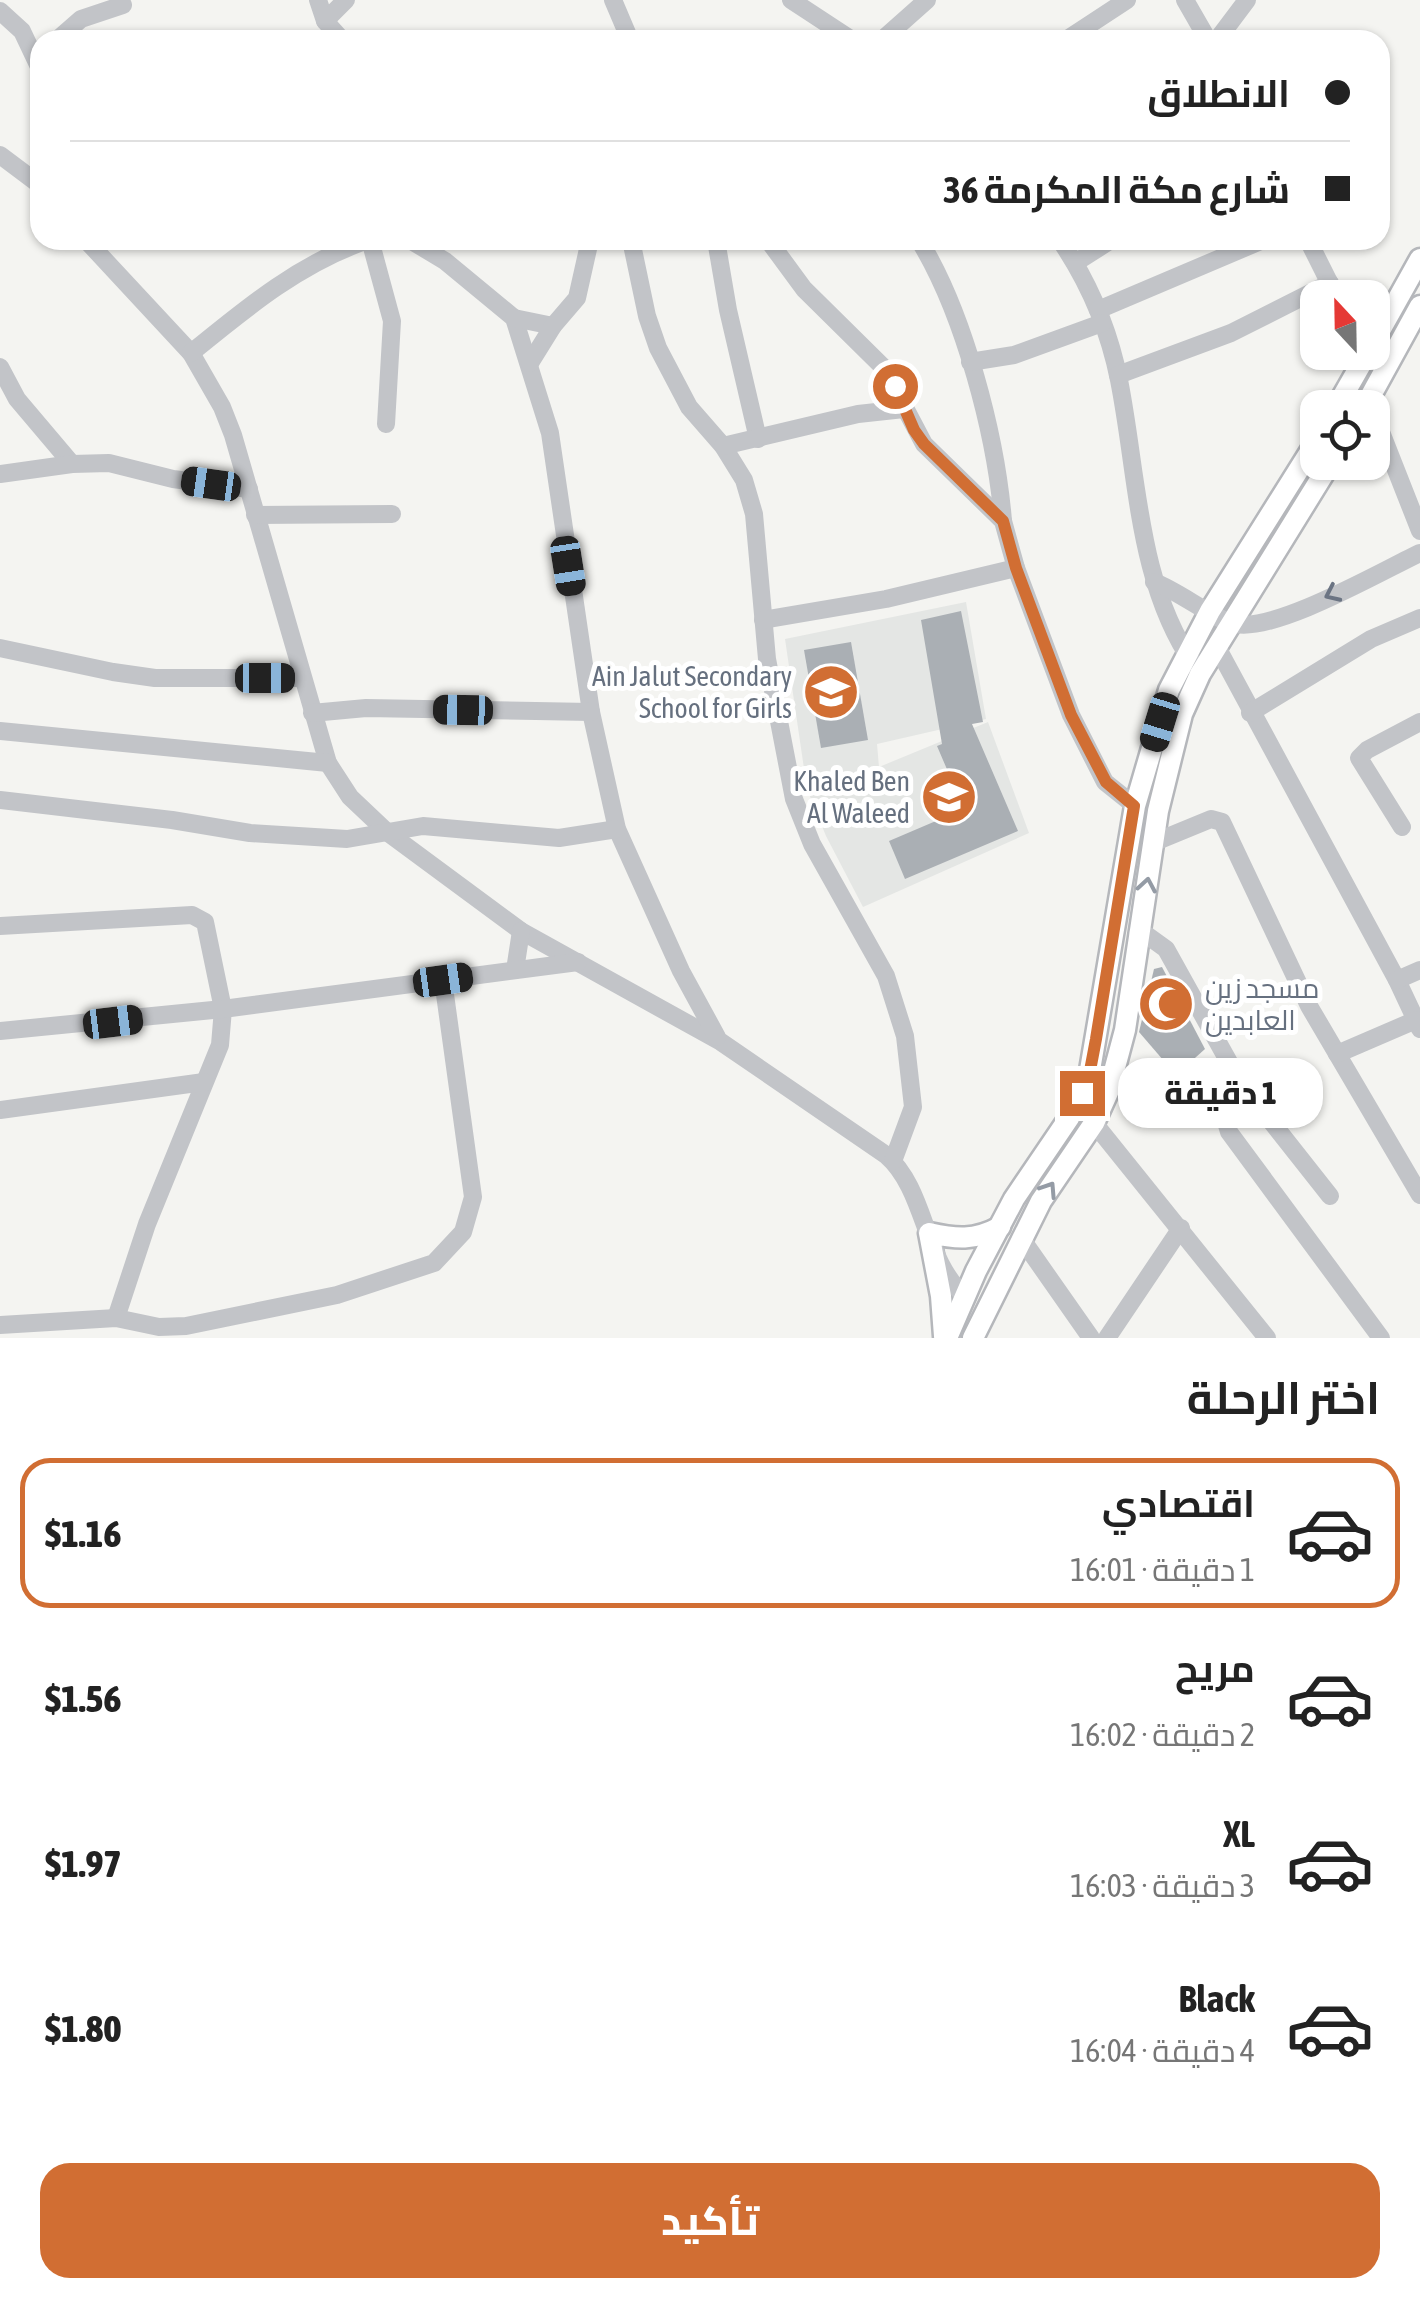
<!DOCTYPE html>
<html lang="ar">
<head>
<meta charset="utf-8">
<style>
  body { margin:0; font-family:"Asap Condensed",Cairo,sans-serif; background:#f2f2f2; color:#222; direction:rtl; height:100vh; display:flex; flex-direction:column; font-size:38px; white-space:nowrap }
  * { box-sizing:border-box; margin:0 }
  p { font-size:32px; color:#767676 }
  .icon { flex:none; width:55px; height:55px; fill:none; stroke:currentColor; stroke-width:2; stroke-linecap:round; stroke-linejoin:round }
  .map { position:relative; height:1338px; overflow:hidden; direction:ltr }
  .side { display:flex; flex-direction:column; background:#fff; flex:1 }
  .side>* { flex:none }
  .hud { position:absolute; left:30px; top:30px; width:1360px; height:220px; border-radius:30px; box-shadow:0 2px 8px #0004; direction:rtl; display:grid; align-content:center; height:220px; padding:0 40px; background:#fff }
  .needle { width:65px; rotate:338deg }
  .tools { position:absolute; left:1300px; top:280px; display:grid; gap:20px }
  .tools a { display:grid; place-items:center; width:90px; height:90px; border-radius:20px; background:#fff; box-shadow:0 2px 8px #0004; font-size:50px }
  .end { position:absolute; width:45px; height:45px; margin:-22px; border:12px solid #d16e33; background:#fff; box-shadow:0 0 0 5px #fff }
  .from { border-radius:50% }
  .bubble { position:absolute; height:70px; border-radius:30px; background:#fff; box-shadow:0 2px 8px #0004; font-size:32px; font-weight:800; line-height:70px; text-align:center; direction:rtl }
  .car { position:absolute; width:30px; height:60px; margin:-30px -15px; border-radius:12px; box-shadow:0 0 8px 2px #0007; background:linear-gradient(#222 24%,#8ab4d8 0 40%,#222 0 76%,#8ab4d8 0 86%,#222 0) }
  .hud b { display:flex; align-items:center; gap:35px; height:95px; font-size:38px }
  .hud b+b { border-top:2px solid #e0e0e0 }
  .hud i { width:25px; height:25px; background:#222 }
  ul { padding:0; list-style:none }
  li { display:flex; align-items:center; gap:30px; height:150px; margin:0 20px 15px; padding:0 20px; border:5px solid transparent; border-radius:30px }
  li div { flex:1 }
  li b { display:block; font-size:38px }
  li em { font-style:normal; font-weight:800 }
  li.on { border-color:#d16e33 }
  li>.icon { width:90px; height:90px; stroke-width:1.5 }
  h2 { padding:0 40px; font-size:45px; line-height:120px }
  .action { display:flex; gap:20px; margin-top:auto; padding:20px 40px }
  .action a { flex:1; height:115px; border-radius:30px; background:#d16e33; color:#fff; font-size:40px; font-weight:800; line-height:115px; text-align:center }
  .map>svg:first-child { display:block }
  .built { fill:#e4e6e4 }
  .building { fill:#aaafb4 }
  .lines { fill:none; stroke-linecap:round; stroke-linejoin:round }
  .major-casing { stroke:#b5b7bb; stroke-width:25 }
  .minor { stroke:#c2c4c8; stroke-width:18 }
  .major { stroke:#fff; stroke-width:20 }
  .oneway { stroke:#6b7483 }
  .oneway2 { stroke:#949ba5 }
  .route { stroke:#d16e33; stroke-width:12 }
  .labels { text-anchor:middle; stroke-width:10; stroke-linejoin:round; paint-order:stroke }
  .poi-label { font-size:28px; fill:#66707f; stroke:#fff; text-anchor:end }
</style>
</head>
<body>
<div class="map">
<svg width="1420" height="1338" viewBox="0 0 1420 1338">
  <rect width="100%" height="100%" fill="#f4f4f1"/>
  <polygon class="built" points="966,602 986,719 877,744 879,767 988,722 1029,833 863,907 826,836 807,789 785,639"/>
  <g class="building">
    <polygon points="961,611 983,722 972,724 1018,831 905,879 889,841 964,809 937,746 942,744 921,620"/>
    <polygon points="851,642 868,740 821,748 804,650"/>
    <polygon points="1162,967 1205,1049 1176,1075 1139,1032 1154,969"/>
  </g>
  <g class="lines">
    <g class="major-casing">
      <g id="major">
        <polyline points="1372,345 1420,259"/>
        <polyline points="1336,408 1368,352"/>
        <polyline points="1364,408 1420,306"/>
        <path d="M944,1336L941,1296L929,1233C956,1239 974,1241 1000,1227"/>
        <polyline points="947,1338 976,1271 1014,1199 1069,1118 1089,1076 1135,806 1169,690 1210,611 1318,439"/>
        <polyline points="973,1338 1041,1201 1094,1123 1109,1090 1125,1030 1158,811 1182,714 1200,674 1331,462"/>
      </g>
    </g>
    <g class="minor">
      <polyline points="318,0 325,21 342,40"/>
      <polyline points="613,0 630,40"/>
      <polyline points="791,0 852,40"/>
      <polyline points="1185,0 1208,40"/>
      <polyline points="0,11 22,31 40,69"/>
      <polyline points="325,21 346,0"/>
      <polyline points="57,40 81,19 123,5"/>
      <polyline points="882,40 927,0"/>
      <polyline points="1066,40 1127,0"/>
      <polyline points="1217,40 1247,0"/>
      <polyline points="0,155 40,185"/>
      <path d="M86,240L191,353L222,407L233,435L328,763L350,797L387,832L521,931L721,1042L886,1155C927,1191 923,1260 965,1296"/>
      <polyline points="370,240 392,321 386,424"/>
      <polyline points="410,240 445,261 514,318 550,433 591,712 617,829 681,971 717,1037"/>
      <polyline points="631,240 647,316 658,348 689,407 723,446 744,480 754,514 767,659 794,799 812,844 886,976 905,1036 913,1107 893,1161"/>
      <polyline points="716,240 728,310 758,439"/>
      <polyline points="768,240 804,289 884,368 924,444 1003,521 1016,568 1071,715 1105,782 1135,806"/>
      <path d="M919,240C964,313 996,435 1003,521"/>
      <path d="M1060,240C1088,281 1109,330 1119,380C1138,475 1137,583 1194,665"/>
      <polyline points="1308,240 1337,298"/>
      <polyline points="1075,263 1111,240"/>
      <polyline points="1098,310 1263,240"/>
      <polyline points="514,318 553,326"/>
      <path d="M191,353C246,308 300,263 368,240"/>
      <polyline points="970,362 1014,355 1102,323"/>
      <polyline points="530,363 553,326 577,298 590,240"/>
      <polyline points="0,367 17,399 72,464"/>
      <polyline points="1118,375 1231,333 1330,283"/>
      <polyline points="1372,409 1420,531"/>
      <polyline points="723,446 858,414 904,409"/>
      <polyline points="0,474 72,464 109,463 173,479 249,489"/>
      <polyline points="255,515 392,514"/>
      <path d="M1154,582C1179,591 1216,621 1236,624C1276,632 1380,572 1420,553"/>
      <polyline points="763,620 886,599 1016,568"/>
      <polyline points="1217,647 1397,980 1420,1029"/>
      <polyline points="0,648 113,672 155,678 302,678"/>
      <polyline points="312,713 366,708 591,712"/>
      <polyline points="1250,713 1371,639 1420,618"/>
      <polyline points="0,731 328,763"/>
      <polyline points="0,800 172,820 250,833 347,839 423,826 559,838 617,829"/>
      <polyline points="1402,827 1359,758 1367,750 1420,722"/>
      <polyline points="1155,842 1211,819 1222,822 1309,1006 1420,1195"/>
      <polyline points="0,926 192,915 205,922 223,1009 220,1045 147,1224 116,1318"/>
      <polyline points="1138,933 1148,936 1166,949 1240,1082 1330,1196"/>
      <polyline points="515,970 521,931"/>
      <polyline points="1397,980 1420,970"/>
      <polyline points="0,1031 223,1009 578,962"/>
      <polyline points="1337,1054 1416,1020"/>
      <polyline points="1240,1082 1222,1109 1229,1132 1381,1338"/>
      <polyline points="0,1110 204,1082"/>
      <polyline points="1094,1123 1267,1338"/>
      <polyline points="1021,1238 1091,1338"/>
      <polyline points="0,1325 116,1318 159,1327 186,1326 337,1295 434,1263 463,1232 473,1197 443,980"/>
      <polyline points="1107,1338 1181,1228"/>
    </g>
    <use href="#major" class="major"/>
  </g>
  <defs><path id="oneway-chevron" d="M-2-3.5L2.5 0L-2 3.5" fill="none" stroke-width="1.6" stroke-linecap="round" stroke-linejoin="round" transform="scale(2.5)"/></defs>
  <use class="oneway" href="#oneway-chevron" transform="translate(1332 594) rotate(155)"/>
  <g class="oneway2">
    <use href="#oneway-chevron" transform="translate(1147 885) rotate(-80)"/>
    <use href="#oneway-chevron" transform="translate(1049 1189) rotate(-57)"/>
  </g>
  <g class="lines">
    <polyline class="route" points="895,386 914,430 924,444 1003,521 1016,568 1071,715 1106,782 1134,806 1096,1039 1089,1076 1082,1093"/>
  </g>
  <defs>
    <g id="school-disc" transform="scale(2.875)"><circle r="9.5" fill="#d16e33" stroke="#fff"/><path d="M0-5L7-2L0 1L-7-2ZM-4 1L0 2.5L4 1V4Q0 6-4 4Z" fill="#fff"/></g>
    <g id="mosque-disc" transform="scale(2.875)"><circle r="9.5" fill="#d16e33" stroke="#fff"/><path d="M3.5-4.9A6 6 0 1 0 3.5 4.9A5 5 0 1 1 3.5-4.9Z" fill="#fff"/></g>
  </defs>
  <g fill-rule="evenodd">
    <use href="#school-disc" x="831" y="692"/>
    <use href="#school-disc" x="949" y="797"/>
    <use href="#mosque-disc" x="1166" y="1004"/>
  </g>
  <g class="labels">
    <g class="poi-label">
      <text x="792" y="686">Ain Jalut Secondary<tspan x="792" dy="32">School for Girls</tspan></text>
      <text x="910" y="791">Khaled Ben<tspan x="910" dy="32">Al Waleed</tspan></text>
      <text x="1205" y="998" text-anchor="start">مسجد زين<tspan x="1205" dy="32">العابدين</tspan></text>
    </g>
  </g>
</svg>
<div class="tools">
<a><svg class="needle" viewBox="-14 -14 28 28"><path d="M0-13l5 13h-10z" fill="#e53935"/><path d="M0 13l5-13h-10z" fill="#767676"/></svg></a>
<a><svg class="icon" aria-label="locate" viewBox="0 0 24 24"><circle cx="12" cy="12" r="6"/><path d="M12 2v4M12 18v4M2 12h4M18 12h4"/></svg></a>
</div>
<i class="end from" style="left:895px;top:386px"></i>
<i class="end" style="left:1082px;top:1093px"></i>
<div class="bubble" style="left:1118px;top:1058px;width:205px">1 دقيقة</div>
<i class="car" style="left:211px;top:484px;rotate:278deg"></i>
<i class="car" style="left:568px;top:566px;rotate:171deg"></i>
<i class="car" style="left:265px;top:678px;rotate:90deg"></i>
<i class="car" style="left:463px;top:710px;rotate:271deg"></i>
<i class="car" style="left:1160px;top:722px;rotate:197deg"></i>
<i class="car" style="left:443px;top:980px;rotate:82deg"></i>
<i class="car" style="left:113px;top:1022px;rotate:83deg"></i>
<div class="hud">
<b><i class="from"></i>الانطلاق</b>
<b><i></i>شارع مكة المكرمة 36</b>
</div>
</div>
<section class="side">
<h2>اختر الرحلة</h2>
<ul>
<li class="on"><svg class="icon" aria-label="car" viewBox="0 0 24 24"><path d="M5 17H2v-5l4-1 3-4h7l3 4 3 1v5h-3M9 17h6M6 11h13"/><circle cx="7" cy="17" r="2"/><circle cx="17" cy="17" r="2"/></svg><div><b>اقتصادي</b><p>1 دقيقة · 16:01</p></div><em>$1.16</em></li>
<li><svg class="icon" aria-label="car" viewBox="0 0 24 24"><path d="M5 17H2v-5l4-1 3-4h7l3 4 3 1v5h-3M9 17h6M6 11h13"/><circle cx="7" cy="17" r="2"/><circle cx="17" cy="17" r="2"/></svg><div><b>مريح</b><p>2 دقيقة · 16:02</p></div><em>$1.56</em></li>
<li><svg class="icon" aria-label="car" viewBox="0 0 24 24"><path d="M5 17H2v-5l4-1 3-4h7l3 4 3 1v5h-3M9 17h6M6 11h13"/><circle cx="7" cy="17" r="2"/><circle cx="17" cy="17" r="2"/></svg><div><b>XL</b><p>3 دقيقة · 16:03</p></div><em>$1.97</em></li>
<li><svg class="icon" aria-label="car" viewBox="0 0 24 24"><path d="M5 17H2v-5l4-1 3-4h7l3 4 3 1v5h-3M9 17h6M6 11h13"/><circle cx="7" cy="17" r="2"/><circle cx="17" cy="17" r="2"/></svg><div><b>Black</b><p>4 دقيقة · 16:04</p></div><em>$1.80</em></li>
</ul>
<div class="action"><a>تأكيد</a></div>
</section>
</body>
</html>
